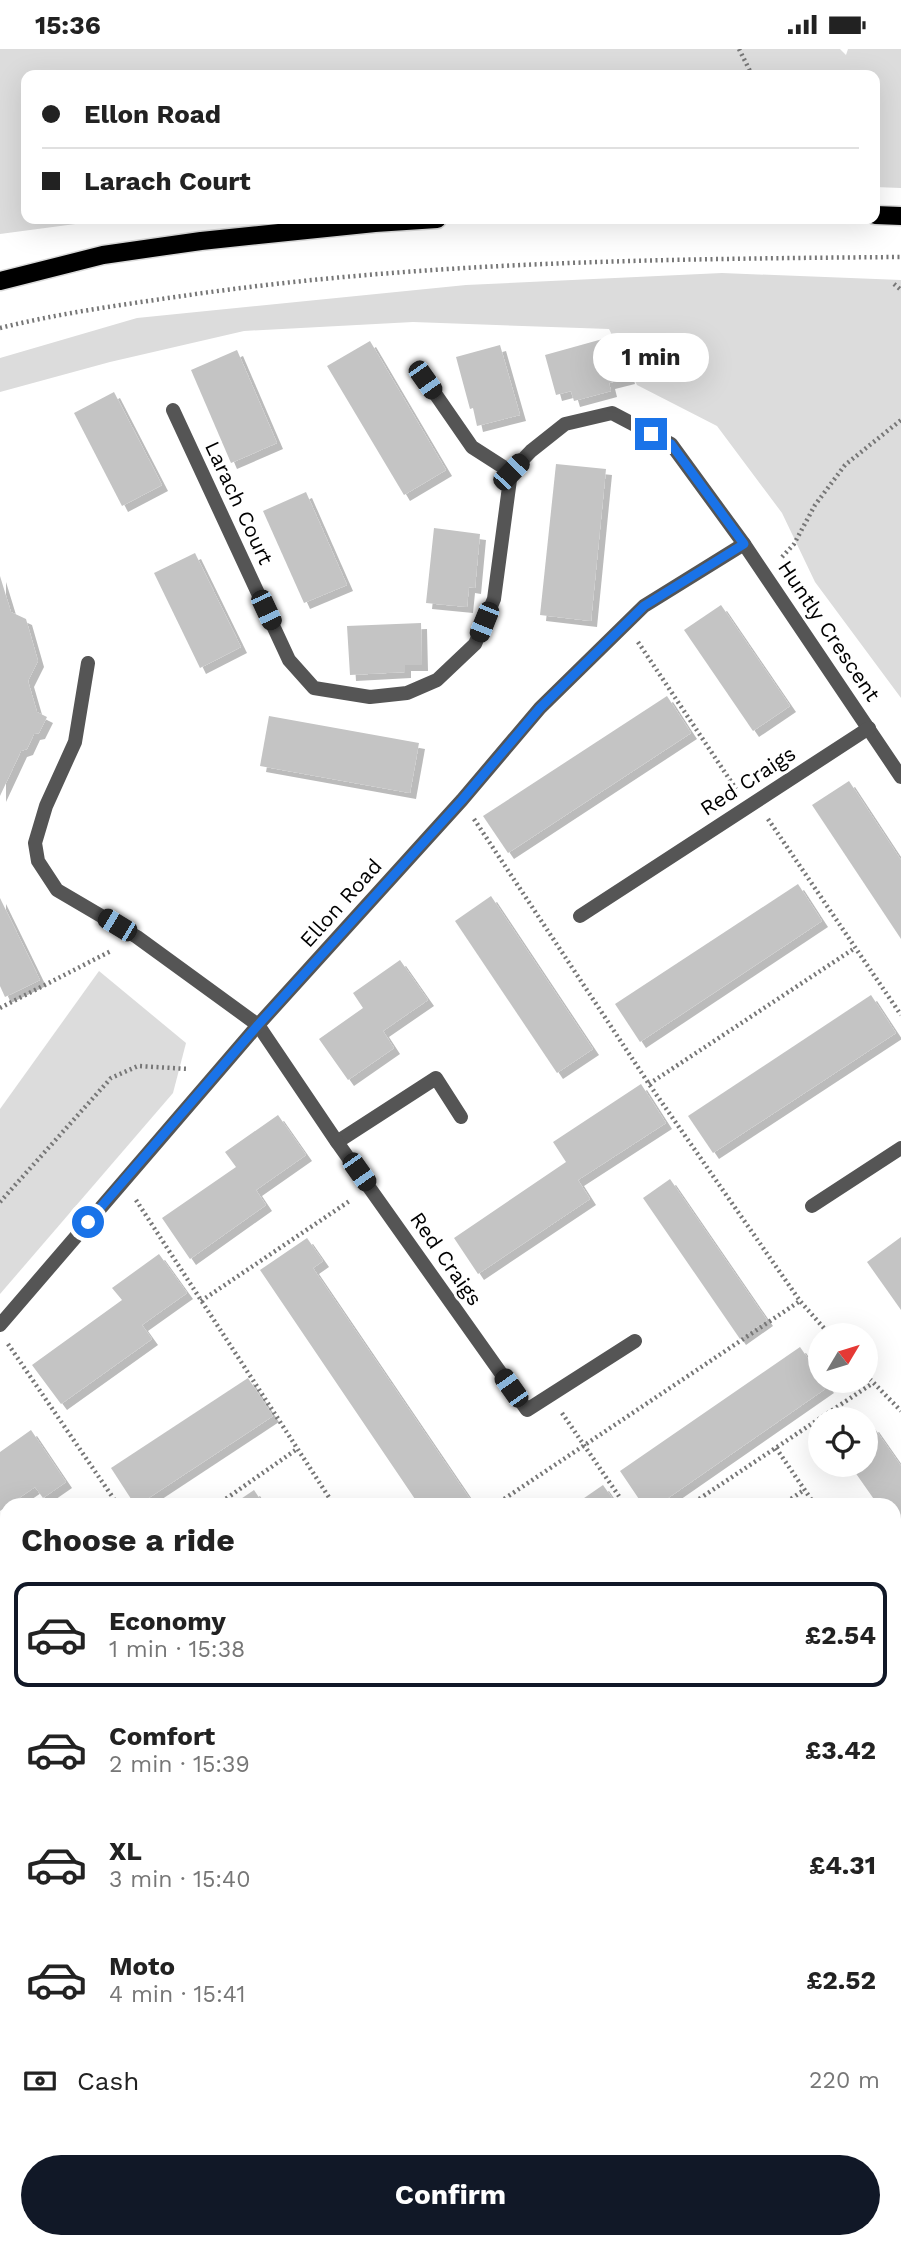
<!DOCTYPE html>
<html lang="en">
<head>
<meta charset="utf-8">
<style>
  body { margin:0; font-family:"Work Sans",sans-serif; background:#f2f2f2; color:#222; height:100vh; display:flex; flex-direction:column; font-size:26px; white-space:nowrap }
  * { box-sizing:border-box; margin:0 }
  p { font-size:23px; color:#767676 }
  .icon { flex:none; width:38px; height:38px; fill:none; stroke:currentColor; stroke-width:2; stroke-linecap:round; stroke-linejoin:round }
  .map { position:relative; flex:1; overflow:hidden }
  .sheet { position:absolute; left:0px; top:1449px; width:901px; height:751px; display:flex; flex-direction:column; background:#fff; border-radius:21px 21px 0 0; box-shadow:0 7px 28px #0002 }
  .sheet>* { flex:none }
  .guide { position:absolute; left:21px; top:21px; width:859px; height:154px; border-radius:14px; box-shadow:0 7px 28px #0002; display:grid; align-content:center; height:154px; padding:0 21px; background:#fff }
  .needle { width:46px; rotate:52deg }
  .buttons { position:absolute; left:808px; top:1274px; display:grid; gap:14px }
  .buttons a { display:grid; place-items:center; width:70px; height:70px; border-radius:50%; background:#fff; box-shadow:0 7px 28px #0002; font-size:35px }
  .end { position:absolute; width:32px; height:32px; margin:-16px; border:9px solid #1a73e8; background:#fff; box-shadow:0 0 0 4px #fff }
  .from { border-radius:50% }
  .bubble { position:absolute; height:49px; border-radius:24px; background:#fff; box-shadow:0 7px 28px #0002; font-size:23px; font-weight:700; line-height:49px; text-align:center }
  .car { position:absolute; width:21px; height:42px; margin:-21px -10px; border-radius:9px; box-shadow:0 0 5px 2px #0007; background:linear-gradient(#222 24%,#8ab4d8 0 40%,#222 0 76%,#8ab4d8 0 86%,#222 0) }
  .guide b { display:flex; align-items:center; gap:24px; height:66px; font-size:26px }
  .guide b+b { border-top:2px solid #e0e0e0 }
  .guide i { width:18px; height:18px; background:#222 }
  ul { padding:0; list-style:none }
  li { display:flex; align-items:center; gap:21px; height:105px; margin:0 14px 10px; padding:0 7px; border:4px solid transparent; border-radius:14px }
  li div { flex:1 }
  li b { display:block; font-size:26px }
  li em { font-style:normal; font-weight:700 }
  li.on { border-color:#111827 }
  li>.icon { width:63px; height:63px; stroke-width:1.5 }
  h2 { padding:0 21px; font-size:32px; line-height:84px }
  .pay { display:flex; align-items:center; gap:18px; height:77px; padding:0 21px; font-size:26px }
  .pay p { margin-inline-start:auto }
  .button { display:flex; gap:14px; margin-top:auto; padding:14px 21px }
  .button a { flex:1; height:80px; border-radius:42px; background:#111827; color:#fff; font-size:28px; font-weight:700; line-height:80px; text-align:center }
  .status { display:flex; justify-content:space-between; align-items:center; height:49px; padding:0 35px; background:#fff; direction:ltr }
  .status svg { height:19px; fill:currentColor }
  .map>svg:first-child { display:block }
  .green { fill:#dcdcdc }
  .building { fill:#c4c4c4; filter:url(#shadow) }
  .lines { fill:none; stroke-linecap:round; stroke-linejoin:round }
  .primary-casing { stroke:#dbdbdb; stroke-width:21 }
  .path { stroke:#777; stroke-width:4.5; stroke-dasharray:2 3.5; stroke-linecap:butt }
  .service { stroke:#555; stroke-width:14 }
  .minor { stroke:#555; stroke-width:14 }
  .primary { stroke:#000; stroke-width:18 }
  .route { stroke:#1a73e8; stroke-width:9 }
  .labels { text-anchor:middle; stroke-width:6; stroke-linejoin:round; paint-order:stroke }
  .street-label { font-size:21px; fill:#000; stroke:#fff }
</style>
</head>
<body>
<div class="status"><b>15:36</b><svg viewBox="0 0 49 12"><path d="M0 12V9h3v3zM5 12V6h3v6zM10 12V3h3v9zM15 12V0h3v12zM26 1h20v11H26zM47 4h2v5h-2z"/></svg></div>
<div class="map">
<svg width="901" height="2199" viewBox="0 0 901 2199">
  <defs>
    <filter id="shadow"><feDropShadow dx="6" dy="6" stdDeviation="0" flood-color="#0004"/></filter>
  </defs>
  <rect width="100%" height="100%" fill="#fff"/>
  <g class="green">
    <polygon points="0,0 840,0 846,6 848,0 901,0 901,139 875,138 875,26 26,26 26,170 113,170 0,185"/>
    <polygon points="722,224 901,231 901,649 815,533 782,464 717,377 637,336 609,280 413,273 244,282 110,313 0,343 0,309 137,269 466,236"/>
    <polygon points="99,922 186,994 173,1044 0,1245 0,1060"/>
  </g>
  <g class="building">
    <polygon points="617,286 629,329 609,334 611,342 574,352 571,342 556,346 545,306"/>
    <polygon points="370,292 446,421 404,446 327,317"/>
    <polygon points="500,296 520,366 477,377 473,359 470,360 456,308"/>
    <polygon points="237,301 277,394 231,414 191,321"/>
    <polygon points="114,343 162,436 122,457 74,364"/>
    <polygon points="556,415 606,420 591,572 540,566"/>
    <polygon points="306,443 347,536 304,554 263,462"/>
    <polygon points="434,479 480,485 475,539 469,538 467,558 426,554"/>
    <polygon points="195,504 241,598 200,619 154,524"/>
    <polygon points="0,527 11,563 26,570 38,612 28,632 37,663 47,668 39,684 34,685 27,700 21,702 0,747"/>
    <polygon points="721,556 790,657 753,682 684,581"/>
    <polygon points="421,574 422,616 405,616 405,623 350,626 347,577"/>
    <polygon points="667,647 691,684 508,804 483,767"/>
    <polygon points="269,667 419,694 410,744 260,717"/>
    <polygon points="849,732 901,811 901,890 812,756"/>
    <polygon points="798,835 822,872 640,993 615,955"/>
    <polygon points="491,847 593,1000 557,1024 455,872"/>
    <polygon points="0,849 40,931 5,948 0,937"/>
    <polygon points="400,911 428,951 383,982 394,999 348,1031 319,990 363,959 353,944"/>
    <polygon points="871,946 896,984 713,1104 688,1067"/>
    <polygon points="641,1035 666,1074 578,1131 590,1150 478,1225 454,1189 566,1113 553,1093"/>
    <polygon points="278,1066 306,1106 256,1141 266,1156 190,1210 162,1169 236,1118 225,1103"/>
    <polygon points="670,1130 767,1271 740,1290 643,1149"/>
    <polygon points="901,1188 901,1261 867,1213"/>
    <polygon points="307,1189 323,1212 313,1219 474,1456 419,1456 260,1221"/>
    <polygon points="159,1205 187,1244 142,1276 152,1290 61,1355 32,1316 122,1251 112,1239"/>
    <polygon points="800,1298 821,1328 821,1332 823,1332 828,1338 658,1456 643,1456 620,1422"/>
    <polygon points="248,1329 273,1367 138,1456 135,1456 111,1419"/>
    <polygon points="873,1377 901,1417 901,1489 894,1479 894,1456 878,1456 850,1416 866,1416 866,1382"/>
    <polygon points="31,1381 66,1433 43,1449 35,1438 0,1462 0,1403"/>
    <polygon points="603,1436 617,1456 574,1456"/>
    <polygon points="254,1441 264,1456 232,1456"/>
    <polygon points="0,1581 7,1591 7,1673 0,1662"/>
    <polygon points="901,1781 901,1855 894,1859 894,1795 899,1793 894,1785"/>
    <polygon points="7,1830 7,1890 0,1895 0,1835"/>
    <polygon points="7,2077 7,2128 0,2132 0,2082"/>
    <polygon points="178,2193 229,2193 230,2195 225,2199 169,2199"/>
    <polygon points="517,2193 589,2193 593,2199 508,2199"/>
    <polygon points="753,2193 795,2193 800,2199 744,2199"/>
  </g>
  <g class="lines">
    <g class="primary-casing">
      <g id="primary">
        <polyline points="875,166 901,167"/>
        <polyline points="0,232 103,206 201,192 375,174 437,170"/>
      </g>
    </g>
    <g class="path">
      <polyline points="739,0 752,26"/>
      <polyline points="894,235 901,241"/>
      <path d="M0,279C60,264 121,256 182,247C422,212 660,210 901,208"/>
      <polyline points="782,508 794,495 815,456 845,416 901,371"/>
      <polyline points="638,593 736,740"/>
      <polyline points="474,770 649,1035 800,1252 830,1286"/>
      <polyline points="768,770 901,966"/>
      <polyline points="0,959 111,902"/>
      <polyline points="649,1035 855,899"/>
      <polyline points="136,1151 334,1456"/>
      <polyline points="0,1153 111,1029 138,1017 189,1020"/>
      <polyline points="201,1252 351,1151"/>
      <polyline points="8,1295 118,1456"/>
      <polyline points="866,1326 901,1362"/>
      <polyline points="562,1364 625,1456"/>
      <polyline points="776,1399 815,1456"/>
      <polyline points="217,1456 297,1400"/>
      <polyline points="495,1456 800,1252"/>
      <polyline points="690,1456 873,1334"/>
      <polyline points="782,1456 804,1441"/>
      <polyline points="0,1538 7,1533"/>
      <polyline points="894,1573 901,1583"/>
      <polyline points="0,1918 7,1913"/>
      <polyline points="0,1985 7,1997"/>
      <polyline points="0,2005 7,2000"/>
      <polyline points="603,2193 607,2199"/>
      <polyline points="401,2199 410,2193"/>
    </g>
    <polyline class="service" points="337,1093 436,1029 461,1068"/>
    <g class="minor">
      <polyline points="425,330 472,398 511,423"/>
      <polyline points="173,361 289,611 314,639 370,648 407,644 437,631 475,595 494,550 511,423 531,402 565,375 612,364 671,395 744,495 901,728"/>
      <polyline points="88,614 75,693 46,757 35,794 38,812 57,841 137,888 258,976 337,1093 527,1361 635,1292"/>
      <polyline points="580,867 869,679"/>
      <polyline points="812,1157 901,1099"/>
      <polyline points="0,1276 258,976 462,751 540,659 644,557 744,495"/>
      <polyline points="0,1762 7,1757"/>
      <polyline points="894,1922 901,1932"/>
      <polyline points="301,2193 305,2199"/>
      <polyline points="814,2193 819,2199"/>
      <polyline points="119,2199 130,2193"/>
      <polyline points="657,2199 662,2193"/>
    </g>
    <use href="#primary" class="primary"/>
  </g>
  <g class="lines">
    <polyline class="route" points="88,1173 258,976 462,751 540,659 644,557 744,495 671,395 651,385"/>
  </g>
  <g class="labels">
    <g class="street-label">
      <text transform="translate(239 454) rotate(65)" y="7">Larach Court</text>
      <text transform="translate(829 582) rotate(56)" y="7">Huntly Crescent</text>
      <text transform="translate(748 732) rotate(-33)" y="7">Red Craigs</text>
      <text transform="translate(341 854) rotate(-48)" y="7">Ellon Road</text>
      <text transform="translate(446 1210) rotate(55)" y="7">Red Craigs</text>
    </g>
  </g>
</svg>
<div class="buttons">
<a><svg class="needle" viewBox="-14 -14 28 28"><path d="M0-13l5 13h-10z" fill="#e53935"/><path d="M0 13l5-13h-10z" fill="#767676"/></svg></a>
<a><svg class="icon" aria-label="locate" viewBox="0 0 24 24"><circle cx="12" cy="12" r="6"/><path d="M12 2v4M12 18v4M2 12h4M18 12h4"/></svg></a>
</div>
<i class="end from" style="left:88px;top:1173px"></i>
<i class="end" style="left:651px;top:385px"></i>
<div class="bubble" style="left:593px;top:284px;width:116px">1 min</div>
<i class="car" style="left:425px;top:331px;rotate:145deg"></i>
<i class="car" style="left:511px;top:423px;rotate:44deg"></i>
<i class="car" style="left:266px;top:561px;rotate:155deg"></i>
<i class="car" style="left:484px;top:573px;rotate:202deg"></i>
<i class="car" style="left:117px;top:876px;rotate:301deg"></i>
<i class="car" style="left:359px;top:1123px;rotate:145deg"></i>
<i class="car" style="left:511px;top:1339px;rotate:325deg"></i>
<div class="guide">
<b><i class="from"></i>Ellon Road</b>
<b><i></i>Larach Court</b>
</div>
<section class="sheet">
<h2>Choose a ride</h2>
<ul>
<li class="on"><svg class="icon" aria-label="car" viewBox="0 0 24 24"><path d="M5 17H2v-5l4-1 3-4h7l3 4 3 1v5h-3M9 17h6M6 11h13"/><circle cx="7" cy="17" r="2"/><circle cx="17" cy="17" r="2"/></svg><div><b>Economy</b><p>1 min · 15:38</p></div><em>£2.54</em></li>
<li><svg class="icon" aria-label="car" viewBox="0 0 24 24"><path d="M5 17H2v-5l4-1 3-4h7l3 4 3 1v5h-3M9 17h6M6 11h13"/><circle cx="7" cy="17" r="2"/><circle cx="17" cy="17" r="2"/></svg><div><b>Comfort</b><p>2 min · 15:39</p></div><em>£3.42</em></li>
<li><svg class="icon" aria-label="car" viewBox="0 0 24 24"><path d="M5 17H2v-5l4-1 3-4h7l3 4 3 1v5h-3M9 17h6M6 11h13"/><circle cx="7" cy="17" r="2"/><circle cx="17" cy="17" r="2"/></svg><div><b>XL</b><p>3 min · 15:40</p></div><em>£4.31</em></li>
<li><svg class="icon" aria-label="car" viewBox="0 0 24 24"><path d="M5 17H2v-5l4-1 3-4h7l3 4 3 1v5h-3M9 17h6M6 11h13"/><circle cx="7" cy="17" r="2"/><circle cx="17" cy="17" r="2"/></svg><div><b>Moto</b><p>4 min · 15:41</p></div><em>£2.52</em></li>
</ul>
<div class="pay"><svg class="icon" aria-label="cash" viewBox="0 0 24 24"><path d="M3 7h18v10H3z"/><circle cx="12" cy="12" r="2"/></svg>Cash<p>220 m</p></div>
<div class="button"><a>Confirm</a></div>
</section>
</div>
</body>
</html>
